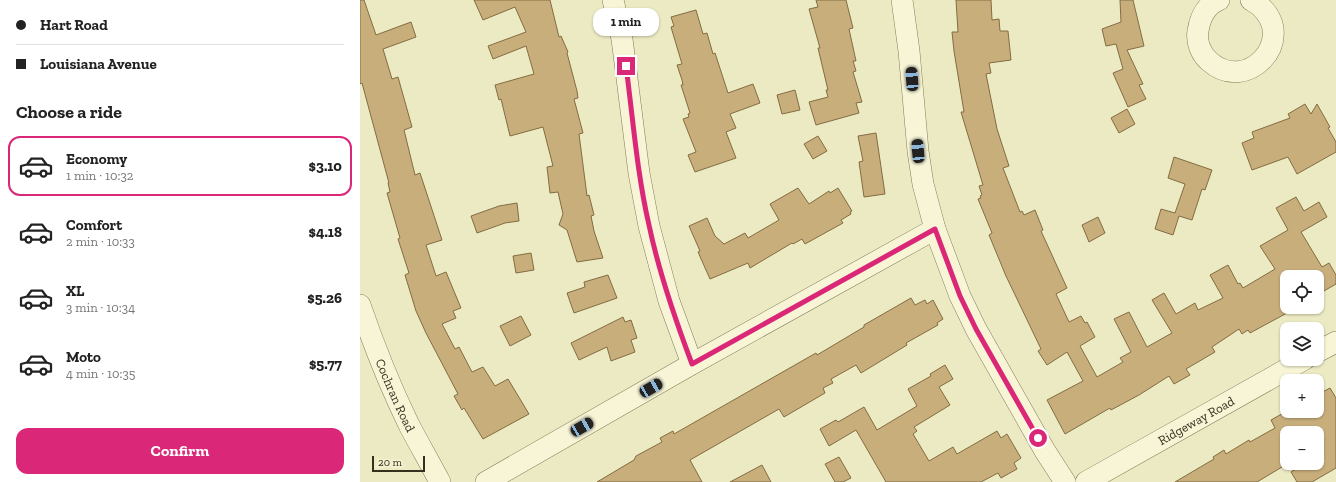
<!DOCTYPE html>
<html lang="en">
<head>
<meta charset="utf-8">
<style>
  body { margin:0; font-family:"Zilla Slab",serif; background:#f6f6f6; color:#222; height:100vh; display:flex; flex-direction:column; font-size:15px; white-space:nowrap }
  * { box-sizing:border-box; margin:0 }
  p { font-size:13px; color:#767676 }
  .icon { flex:none; width:22px; height:22px; fill:none; stroke:currentColor; stroke-width:2; stroke-linecap:round; stroke-linejoin:round }
  .map { position:relative; flex:1; overflow:hidden }
  .drawer { display:flex; flex-direction:column; background:#fff; width:360px }
  .drawer>* { flex:none }
  .top-card { display:grid; align-content:center; height:88px; padding:0 16px; background:#fff }
  .buttons { position:absolute; left:920px; top:270px; display:grid; gap:8px }
  .buttons a { display:grid; place-items:center; width:44px; height:44px; border-radius:8px; background:#fff; box-shadow:0 1px 3px #0004; font-size:20px }
  .scale { position:absolute; left:12px; bottom:10px; width:53px; box-sizing:border-box; padding-left:4px; border:2px solid #362f1e; border-top:0; font-size:11px; line-height:14px; white-space:nowrap; color:#362f1e; -webkit-text-stroke:3px #f4f2d2; paint-order:stroke }
  .end { position:absolute; width:18px; height:18px; margin:-9px; border:5px solid #db2777; background:#fff; box-shadow:0 0 0 2px #fff }
  .from { border-radius:50% }
  .bubble { position:absolute; height:28px; border-radius:12px; background:#fff; box-shadow:0 1px 3px #0004; font-size:13px; font-weight:700; line-height:28px; text-align:center }
  .car { position:absolute; width:12px; height:24px; margin:-12px -6px; border-radius:5px; box-shadow:0 0 3px 1px #0007; background:linear-gradient(#222 24%,#8ab4d8 0 40%,#222 0 76%,#8ab4d8 0 86%,#222 0) }
  .top-card b { display:flex; align-items:center; gap:14px; height:38px; font-size:15px }
  .top-card b+b { border-top:1px solid #e0e0e0 }
  .top-card i { width:10px; height:10px; background:#222 }
  ul { padding:0; list-style:none }
  li { display:flex; align-items:center; gap:12px; height:60px; margin:0 8px 6px; padding:0 8px; border:2px solid transparent; border-radius:12px }
  li div { flex:1 }
  li b { display:block; font-size:15px }
  li em { font-style:normal; font-weight:700 }
  li.current { border-color:#db2777 }
  li>.icon { width:36px; height:36px; stroke-width:1.5 }
  h2 { padding:0 16px; font-size:18px; line-height:48px }
  .primary-button { display:flex; gap:8px; margin-top:auto; padding:8px 16px }
  .primary-button a { flex:1; height:46px; border-radius:12px; background:#db2777; color:#fff; font-size:16px; font-weight:700; line-height:46px; text-align:center }
  main { display:flex; flex:1; min-height:0 }
  .map>svg:first-child { display:block }
  .building { fill:#c8ae7b; stroke:#836c42 }
  .lines { fill:none; stroke-linecap:round; stroke-linejoin:round }
  .street-casing { stroke:#857c5b; stroke-width:22 }
  .street { stroke:#f7f5d6; stroke-width:21 }
  .route { stroke:#db2777; stroke-width:5 }
  .labels { text-anchor:middle; stroke-width:3.5; stroke-linejoin:round; paint-order:stroke }
  .street-label { font-size:13px; fill:#362f1e; stroke:#f4f2d2 }
</style>
</head>
<body>
<main>
<section class="drawer">
<div class="top-card">
<b><i class="from"></i>Hart Road</b>
<b><i></i>Louisiana Avenue</b>
</div>
<h2>Choose a ride</h2>
<ul>
<li class="current"><svg class="icon" aria-label="car" viewBox="0 0 24 24"><path d="M5 17H2v-5l4-1 3-4h7l3 4 3 1v5h-3M9 17h6M6 11h13"/><circle cx="7" cy="17" r="2"/><circle cx="17" cy="17" r="2"/></svg><div><b>Economy</b><p>1 min · 10:32</p></div><em>$3.10</em></li>
<li><svg class="icon" aria-label="car" viewBox="0 0 24 24"><path d="M5 17H2v-5l4-1 3-4h7l3 4 3 1v5h-3M9 17h6M6 11h13"/><circle cx="7" cy="17" r="2"/><circle cx="17" cy="17" r="2"/></svg><div><b>Comfort</b><p>2 min · 10:33</p></div><em>$4.18</em></li>
<li><svg class="icon" aria-label="car" viewBox="0 0 24 24"><path d="M5 17H2v-5l4-1 3-4h7l3 4 3 1v5h-3M9 17h6M6 11h13"/><circle cx="7" cy="17" r="2"/><circle cx="17" cy="17" r="2"/></svg><div><b>XL</b><p>3 min · 10:34</p></div><em>$5.26</em></li>
<li><svg class="icon" aria-label="car" viewBox="0 0 24 24"><path d="M5 17H2v-5l4-1 3-4h7l3 4 3 1v5h-3M9 17h6M6 11h13"/><circle cx="7" cy="17" r="2"/><circle cx="17" cy="17" r="2"/></svg><div><b>Moto</b><p>4 min · 10:35</p></div><em>$5.77</em></li>
</ul>
<div class="primary-button"><a>Confirm</a></div>
</section>
<div class="map">
<svg width="976" height="482" viewBox="0 0 976 482">
  <rect width="100%" height="100%" fill="#eceac3"/>
  <g class="building">
    <polygon points="0,0 4,0 16,35 51,22 56,37 23,49 32,79 38,77 52,127 44,130 55,175 60,173 82,240 66,245 76,276 86,272 101,308 93,311 96,318 82,324 95,349 99,347 112,372 123,367 135,386 148,379 169,414 123,439 104,408 102,410 94,396 98,394 66,333 56,311 45,275 49,273 38,239 40,238 27,193 30,192 28,183 29,183 2,83 0,84"/>
    <polygon points="114,0 190,0 199,37 201,36 208,52 207,53 217,91 218,98 214,99 223,133 219,134 227,196 229,195 234,215 231,216 234,231 243,258 217,262 207,230 199,225 203,214 198,192 190,193 187,167 193,166 183,127 150,136 141,99 139,100 135,85 174,74 166,46 133,59 128,46 166,32 155,7 123,20"/>
    <polygon points="456,0 486,0 493,28 489,29 496,61 493,61 496,71 493,72 502,102 496,103 499,113 456,125 449,102 468,97 466,90 468,90 458,48 460,48 449,9 458,7"/>
    <polygon points="596,0 631,0 632,20 639,19 640,31 648,31 651,60 629,63 631,73 626,74 637,129 649,166 643,168 660,212 662,211 664,215 675,210 683,230 681,231 707,288 696,294 709,322 721,316 725,323 727,322 735,337 720,346 737,377 763,362 760,358 771,352 754,319 769,312 787,347 812,333 792,300 804,293 816,314 835,303 838,310 863,298 850,275 868,265 878,284 880,283 883,288 915,269 900,246 928,230 916,208 936,197 944,211 959,202 967,217 941,232 962,267 969,263 976,275 976,284 957,295 957,277 927,277 927,313 890,333 888,330 882,334 879,329 852,347 855,352 826,369 830,375 814,384 809,376 779,395 751,410 750,408 705,434 687,400 723,381 707,352 687,365 678,351 681,349 646,276 629,235 632,233 618,199 621,198 620,196 622,195 619,186 623,185 601,112 604,112 594,51 592,32 598,32"/>
    <polygon points="760,0 773,0 784,46 767,50 783,84 779,85 786,99 768,107 753,73 763,69 756,44 746,46 742,29 761,22"/>
    <polygon points="336,10 343,34 347,33 353,54 355,53 368,93 393,84 400,103 370,114 376,128 366,132 376,158 335,172 328,155 336,152 323,119 329,117 328,114 330,113 321,85 323,85 322,80 317,65 322,64 311,27 314,26 311,17"/>
    <polygon points="435,90 440,110 422,114 417,95"/>
    <polygon points="945,104 951,114 957,104 970,127 968,128 976,142 976,152 937,174 928,157 892,170 882,143 894,138 892,132 930,118 928,114"/>
    <polygon points="767,109 775,124 759,133 751,118"/>
    <polygon points="516,133 525,194 504,197 499,162 503,161 498,136"/>
    <polygon points="458,136 467,151 453,159 444,144"/>
    <polygon points="814,157 852,170 845,190 842,189 832,220 819,216 813,235 795,229 801,209 815,213 825,184 808,178"/>
    <polygon points="438,188 449,204 469,191 470,193 478,188 492,211 490,212 491,214 481,220 483,223 445,244 442,239 433,244 432,243 390,268 388,263 350,279 338,252 340,251 329,226 347,218 355,236 364,244 385,233 388,238 419,220 410,204"/>
    <polygon points="157,203 159,221 145,223 117,233 111,216 139,206"/>
    <polygon points="738,217 745,233 729,242 722,225"/>
    <polygon points="171,253 174,270 156,273 153,256"/>
    <polygon points="248,275 257,298 214,313 207,293 225,287 224,282"/>
    <polygon points="551,298 555,305 565,300 567,304 573,300 583,319 577,323 578,325 546,343 547,345 501,373 496,365 471,379 473,383 463,388 465,393 424,417 419,409 330,460 342,482 237,482 274,460 276,456 302,442 300,438 313,431 314,434 456,353 457,355 504,327 504,325"/>
    <polygon points="161,316 171,335 150,346 140,326"/>
    <polygon points="263,317 265,322 271,320 277,338 271,340 275,352 251,361 247,347 219,360 211,343"/>
    <polygon points="585,365 593,379 579,387 590,405 554,427 557,431 553,434 569,461 593,447 597,454 637,431 641,438 647,434 661,458 654,463 657,469 641,478 638,473 621,482 526,482 496,430 469,446 460,429 476,420 478,422 504,407 517,430 557,406 548,389 571,376 570,374"/>
    <polygon points="970,388 976,398 976,468 952,482 937,482 931,472 946,463 957,463 957,433 927,433 927,464 897,482 815,482 854,459 853,457 864,450 866,454 889,440 890,442 915,428 911,420 927,411 957,411 957,395"/>
    <polygon points="479,457 491,478 483,482 475,482 465,464"/>
    <polygon points="402,465 411,482 370,482"/>
  </g>
  <g class="lines">
    <g class="street-casing">
      <g id="street">
        <polyline points="253,0 262,39 279,173 289,226 309,301 332,364"/>
        <polyline points="542,0 549,51 558,151 563,184 575,229 600,296 616,329 685,451 705,482"/>
        <path d="M859,0C846,5 840,18 838,31C836,42 841,54 849,61C886,95 937,41 901,7C898,4 894,2 891,0"/>
        <path id="s1" d="M0,305C14,346 30,386 49,425C59,444 70,463 80,482"/>
        <polyline points="957,352 976,342"/>
        <polyline points="126,482 332,364 575,229"/>
        <path id="s2" d="M726,482L945,359"/>
      </g>
    </g>
    <use href="#street" class="street"/>
  </g>
  <g class="lines">
    <path class="route" d="M266,66C273,119 277,173 289,225C299,273 315,319 332,364L575,229L600,296L616,329L678,438"/>
  </g>
  <g class="labels">
    <g class="street-label">
      <text dy="5" stroke="none"><textPath href="#s1" startOffset="97">Cochran Road</textPath></text>
      <text dy="5" stroke="none"><textPath href="#s2" startOffset="126">Ridgeway Road</textPath></text>
    </g>
  </g>
</svg>
<div class="buttons">
<a><svg class="icon" aria-label="locate" viewBox="0 0 24 24"><circle cx="12" cy="12" r="6"/><path d="M12 2v4M12 18v4M2 12h4M18 12h4"/></svg></a>
<a><svg class="icon" aria-label="layers" viewBox="0 0 24 24"><path d="M12 4l9 5-9 5-9-5zM3 14l9 5 9-5"/></svg></a>
<a>+</a>
<a>−</a>
</div>
<div class="scale">20 m</div>
<i class="end from" style="left:678px;top:438px"></i>
<i class="end" style="left:266px;top:66px"></i>
<div class="bubble" style="left:233px;top:8px;width:66px">1 min</div>
<i class="car" style="left:552px;top:79px;rotate:356deg"></i>
<i class="car" style="left:558px;top:151px;rotate:355deg"></i>
<i class="car" style="left:291px;top:388px;rotate:60deg"></i>
<i class="car" style="left:222px;top:427px;rotate:60deg"></i>
</div>
</main>
</body>
</html>
